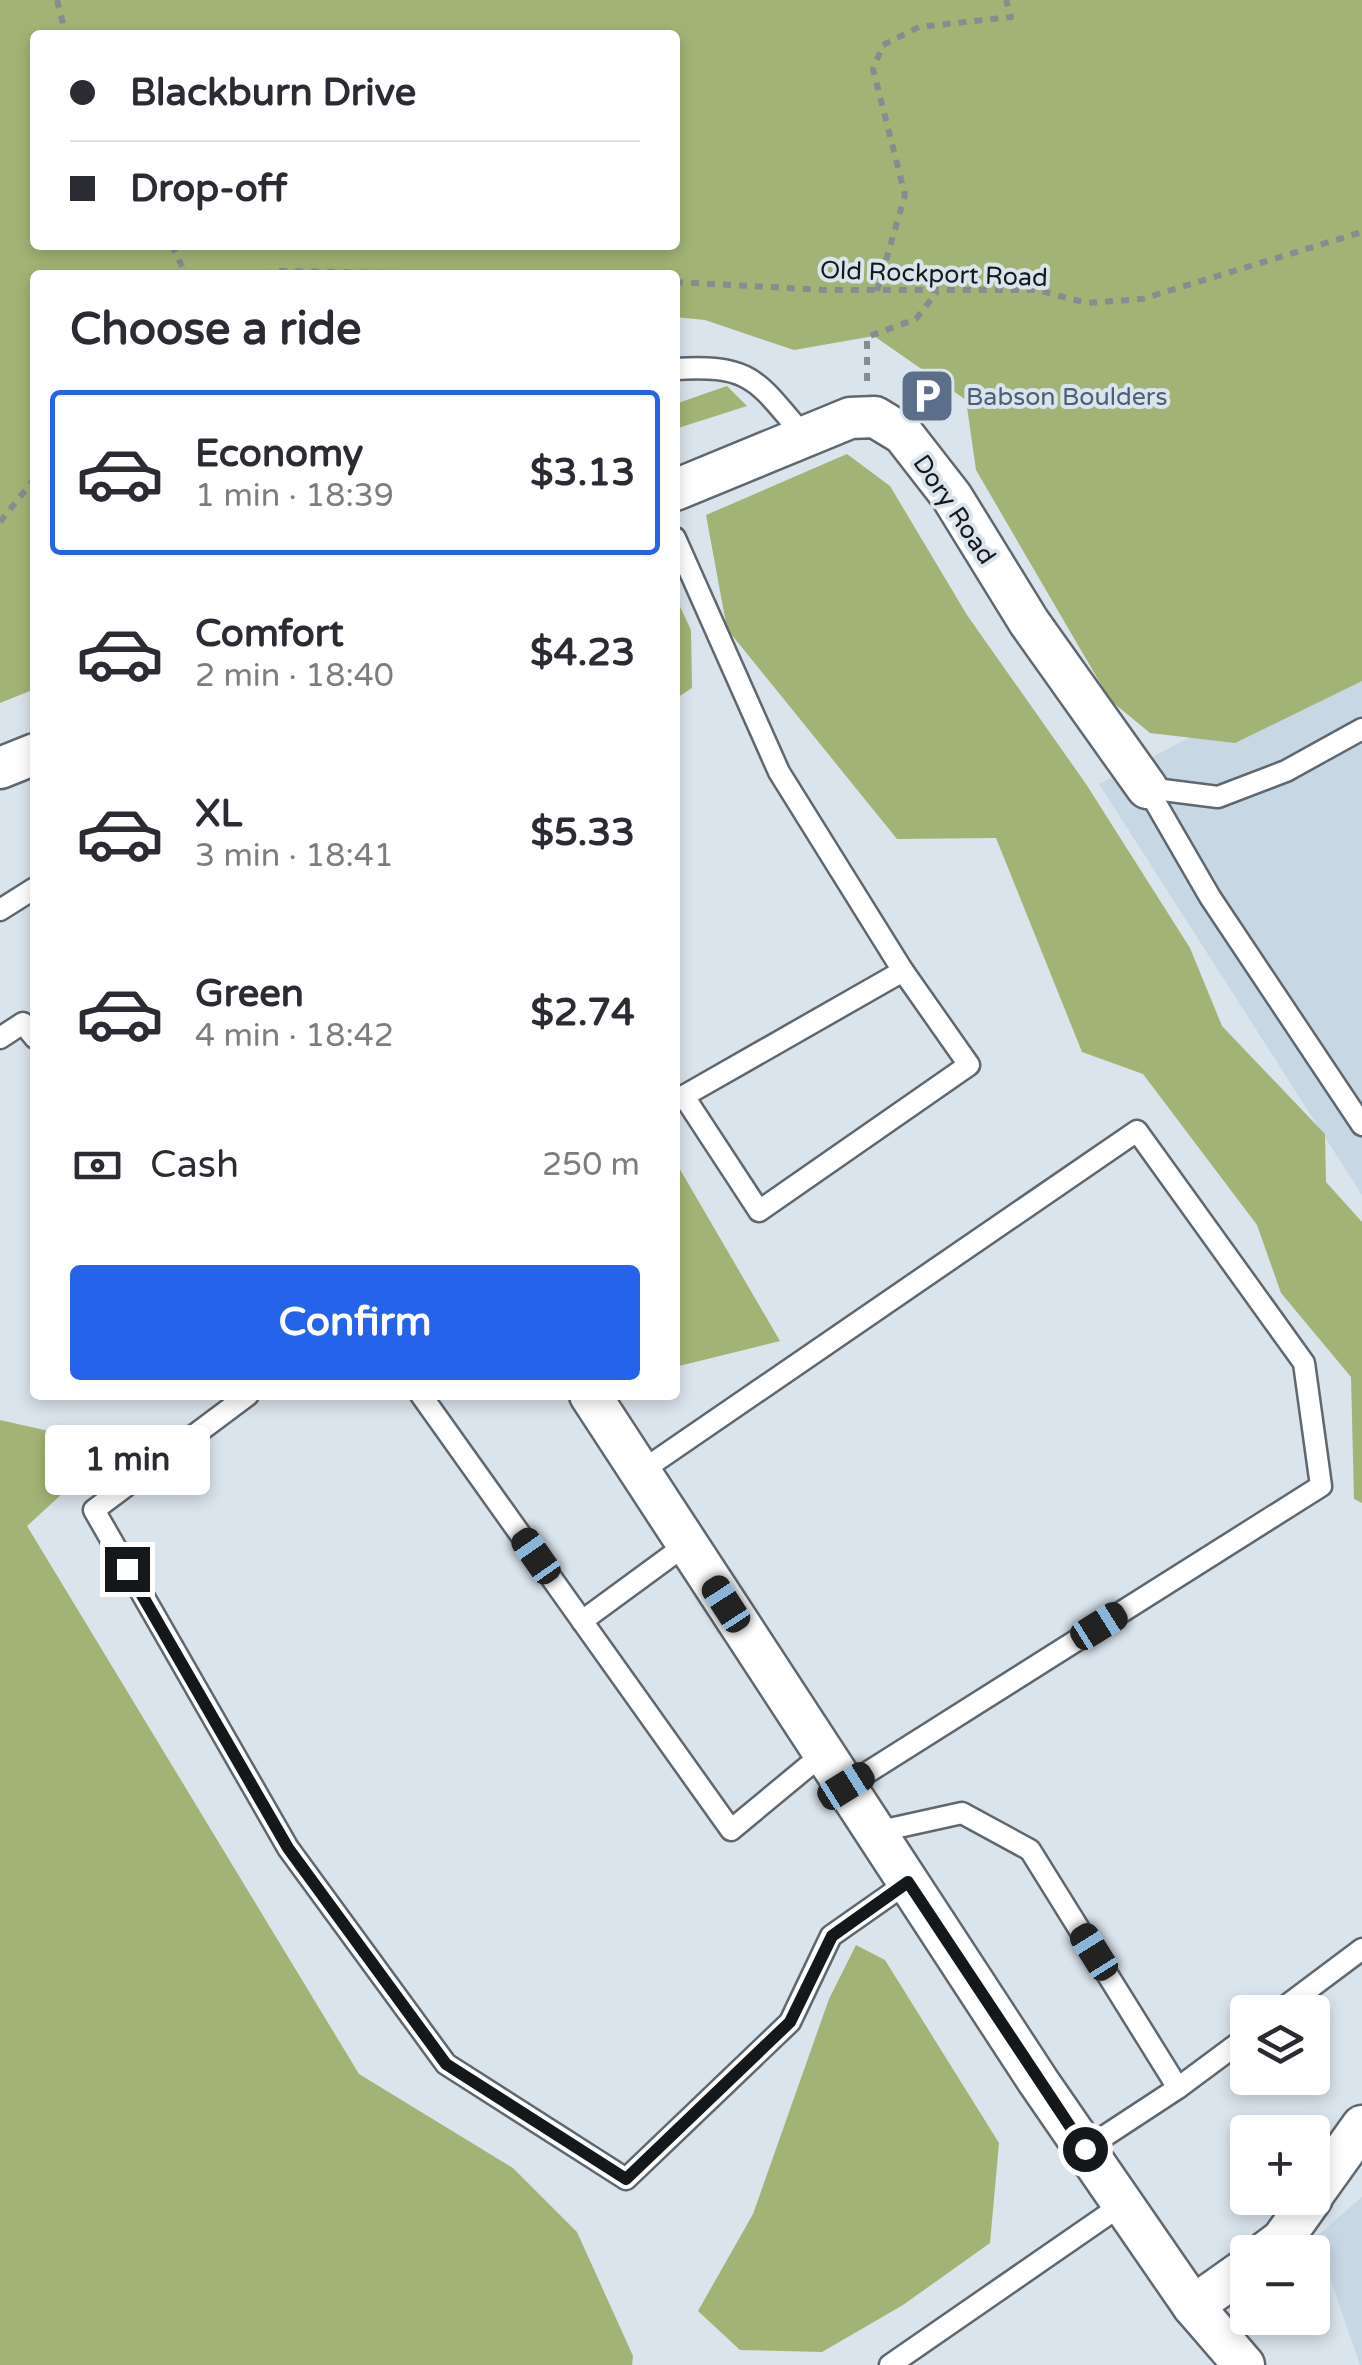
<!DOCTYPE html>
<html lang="en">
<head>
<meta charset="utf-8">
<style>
  body { margin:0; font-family:"Varela Round",sans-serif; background:#f2f2f3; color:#2b2b33; height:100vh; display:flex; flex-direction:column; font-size:38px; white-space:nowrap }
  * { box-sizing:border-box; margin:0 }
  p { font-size:32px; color:#7c7c81 }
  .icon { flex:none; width:55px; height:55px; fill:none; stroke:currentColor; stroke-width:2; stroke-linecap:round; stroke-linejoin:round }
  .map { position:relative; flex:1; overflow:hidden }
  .drawer { position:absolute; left:30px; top:270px; width:650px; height:1130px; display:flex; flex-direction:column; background:#fff; border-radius:10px; box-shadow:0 5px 15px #0003 }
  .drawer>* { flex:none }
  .hud { position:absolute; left:30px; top:30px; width:650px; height:220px; border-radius:10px; box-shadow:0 5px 15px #0003; display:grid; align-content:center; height:220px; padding:0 40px; background:#fff }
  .buttons { position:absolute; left:1230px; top:1995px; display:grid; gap:20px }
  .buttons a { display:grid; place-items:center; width:100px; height:100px; border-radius:10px; background:#fff; box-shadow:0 5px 15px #0003; font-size:50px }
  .end { position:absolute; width:45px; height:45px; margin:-22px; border:12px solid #14181b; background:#fff; box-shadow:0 0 0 5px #fff }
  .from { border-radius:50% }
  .bubble { position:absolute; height:70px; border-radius:10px; background:#fff; box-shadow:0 5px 15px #0003; font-size:32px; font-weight:700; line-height:70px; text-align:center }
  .car { position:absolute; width:30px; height:60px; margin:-30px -15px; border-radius:12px; box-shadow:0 0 8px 2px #0007; background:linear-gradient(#222 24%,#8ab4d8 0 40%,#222 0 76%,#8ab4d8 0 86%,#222 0) }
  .hud b { display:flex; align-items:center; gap:35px; height:95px; font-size:38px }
  .hud b+b { border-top:2px solid #e1e1e2 }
  .hud i { width:25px; height:25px; background:#2b2b33 }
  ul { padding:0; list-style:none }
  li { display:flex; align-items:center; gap:30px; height:165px; margin:0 20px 15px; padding:0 20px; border:5px solid transparent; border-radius:10px }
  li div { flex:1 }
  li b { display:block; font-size:38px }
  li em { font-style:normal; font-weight:700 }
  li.active { border-color:#2563eb }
  li>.icon { width:90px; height:90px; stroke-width:1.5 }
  h2 { padding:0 40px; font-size:45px; line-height:120px }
  .pay { display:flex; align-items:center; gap:25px; height:110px; padding:0 40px; font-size:38px }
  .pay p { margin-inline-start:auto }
  .action { display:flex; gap:20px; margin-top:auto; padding:20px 40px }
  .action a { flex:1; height:115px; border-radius:10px; background:#2563eb; color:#fff; font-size:40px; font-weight:700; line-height:115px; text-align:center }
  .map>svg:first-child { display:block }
  .built { fill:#c7d7e4 }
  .forest { fill:#a2b475; fill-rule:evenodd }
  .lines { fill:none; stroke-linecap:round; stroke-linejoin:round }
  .service-casing { stroke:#5f676f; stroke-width:25 }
  .minor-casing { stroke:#5f676f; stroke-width:45 }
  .path { stroke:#858c92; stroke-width:6; stroke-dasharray:8 8; stroke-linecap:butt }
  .service { stroke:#fff; stroke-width:20 }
  .minor { stroke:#fff; stroke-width:40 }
  .route { stroke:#14181b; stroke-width:12 }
  .labels { text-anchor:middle; stroke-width:8; stroke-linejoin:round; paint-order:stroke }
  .street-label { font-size:25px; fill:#14181b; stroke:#dae4ed }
  .service-label { font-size:25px; fill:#4e5e75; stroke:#dae4ed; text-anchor:start }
</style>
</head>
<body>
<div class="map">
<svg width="1362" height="2365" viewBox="0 0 1362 2365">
  <rect width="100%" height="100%" fill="#dae4ed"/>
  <g class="built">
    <polygon points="1362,649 1362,1195 1099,784"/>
    <polygon points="1362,2197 1362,2365 1360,2365 1316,2237"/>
  </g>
  <g class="forest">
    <path d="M0,0H1362V681L1235,743L1150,733L1110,700L976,470L966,400L874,336L794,350L705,320L675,317V275H35V689L0,703ZM35,35H675V245H35Z"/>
    <polygon points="727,386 747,406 675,429 675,404"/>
    <polygon points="847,454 890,486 967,615 1086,784 1190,948 1222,1026 1325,1134 1326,1182 1362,1222 1362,1503 1354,1499 1351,1377 1281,1293 1257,1225 1143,1074 1082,1052 996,838 897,839 727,629 706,515"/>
    <polygon points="675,596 691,630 692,688 675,699"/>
    <polygon points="675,1164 678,1166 780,1341 675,1367"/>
    <polygon points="0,1420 62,1434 63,1493 27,1526 359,2074 513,2168 577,2232 633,2356 632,2365 0,2365"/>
    <polygon points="856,1945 885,1960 999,2143 990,2243 903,2305 822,2352 740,2350 698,2311 753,2214 829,1999"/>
  </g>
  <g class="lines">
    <g class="service-casing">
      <g id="service">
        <path d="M675,369C754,364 757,382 805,437"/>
        <polyline points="675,538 779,772 903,971 969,1065 759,1211 685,1098"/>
        <polyline points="1147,788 1210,897 1362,1125"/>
        <polyline points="1147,788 1218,797 1286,771 1362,729"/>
        <polyline points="0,910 35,888"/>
        <polyline points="0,1038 23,1023 35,1038"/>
        <polyline points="675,1101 903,971"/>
        <polyline points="248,1395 94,1510 288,1848 446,2064 626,2179 790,2022 831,1936 908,1882"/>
        <polyline points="421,1395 731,1830 824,1753"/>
        <polyline points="640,1472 1137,1131 1304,1363 1321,1486 846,1786"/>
        <polyline points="582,1621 687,1544"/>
        <polyline points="876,1832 962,1813 1030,1850 1178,2088 1085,2149"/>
        <polyline points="1278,2012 1362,1949"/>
        <polyline points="1178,2088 1248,2036"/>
        <polyline points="890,2365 1123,2204"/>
      </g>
    </g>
    <g class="minor-casing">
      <g id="minor">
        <polyline points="675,490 850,418 875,417 903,434 952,497 1029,622 1147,788"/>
        <polyline points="0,768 35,754"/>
        <polyline points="590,1395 1038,2081 1193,2306 1244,2365"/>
        <polyline points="1312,2196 1362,2126"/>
        <polyline points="1266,2252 1282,2240 1312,2198"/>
        <polyline points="1193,2306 1248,2267"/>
      </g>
    </g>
    <g class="path">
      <polyline points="57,0 66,35"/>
      <polyline points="172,245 186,275"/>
      <polyline points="264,275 273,271 541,275"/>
      <polyline points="675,282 825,290 1037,290 1087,303 1142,299 1362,232"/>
      <polyline points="877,291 905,195 873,69 883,45 919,27 1011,17 1006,0"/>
      <polyline points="867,381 867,337 916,319 937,292"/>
      <polyline points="0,522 35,478"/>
    </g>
    <use href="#service" class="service"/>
    <use href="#minor" class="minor"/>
  </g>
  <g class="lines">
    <polyline class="route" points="127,1569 288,1848 446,2064 626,2179 790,2022 832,1936 908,1882 1085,2149"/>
  </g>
  <defs>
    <g id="parking-square" transform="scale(2.875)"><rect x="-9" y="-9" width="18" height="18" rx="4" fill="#5c6f8a" stroke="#dae4ed"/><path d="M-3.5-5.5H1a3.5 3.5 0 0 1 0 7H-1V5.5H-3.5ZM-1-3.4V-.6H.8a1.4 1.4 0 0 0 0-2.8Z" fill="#fff"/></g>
  </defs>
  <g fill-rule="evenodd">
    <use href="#parking-square" x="927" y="396"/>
  </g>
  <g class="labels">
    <g class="street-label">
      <text transform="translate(934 273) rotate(2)" y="9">Old Rockport Road</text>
      <text transform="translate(955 509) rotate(56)" y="9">Dory Road</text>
    </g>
    <g class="service-label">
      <text x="966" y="405">Babson Boulders</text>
    </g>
  </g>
</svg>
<div class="buttons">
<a><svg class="icon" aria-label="layers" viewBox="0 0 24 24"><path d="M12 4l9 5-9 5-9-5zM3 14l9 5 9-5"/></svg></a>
<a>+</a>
<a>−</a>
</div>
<i class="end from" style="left:1085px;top:2149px"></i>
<i class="end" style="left:127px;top:1569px"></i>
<div class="bubble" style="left:45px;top:1425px;width:165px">1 min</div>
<i class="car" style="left:536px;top:1556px;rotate:325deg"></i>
<i class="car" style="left:726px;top:1604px;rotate:327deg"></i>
<i class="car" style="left:1099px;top:1626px;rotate:58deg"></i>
<i class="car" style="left:846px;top:1786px;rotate:58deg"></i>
<i class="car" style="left:1094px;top:1952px;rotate:328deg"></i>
<div class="hud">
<b><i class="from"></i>Blackburn Drive</b>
<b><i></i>Drop-off</b>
</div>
<section class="drawer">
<h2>Choose a ride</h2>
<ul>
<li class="active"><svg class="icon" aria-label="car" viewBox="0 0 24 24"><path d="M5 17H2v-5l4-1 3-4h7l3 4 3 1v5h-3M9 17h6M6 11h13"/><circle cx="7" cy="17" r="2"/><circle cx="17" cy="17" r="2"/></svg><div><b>Economy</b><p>1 min · 18:39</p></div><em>$3.13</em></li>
<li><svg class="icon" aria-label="car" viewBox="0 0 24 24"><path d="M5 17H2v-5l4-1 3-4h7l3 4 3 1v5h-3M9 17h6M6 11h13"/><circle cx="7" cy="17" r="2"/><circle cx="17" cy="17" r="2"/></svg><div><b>Comfort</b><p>2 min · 18:40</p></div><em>$4.23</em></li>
<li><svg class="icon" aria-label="car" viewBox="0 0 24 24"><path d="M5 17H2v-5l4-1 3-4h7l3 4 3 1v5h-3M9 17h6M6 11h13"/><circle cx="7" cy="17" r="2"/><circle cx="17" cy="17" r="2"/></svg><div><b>XL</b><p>3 min · 18:41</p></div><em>$5.33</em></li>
<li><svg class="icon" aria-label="car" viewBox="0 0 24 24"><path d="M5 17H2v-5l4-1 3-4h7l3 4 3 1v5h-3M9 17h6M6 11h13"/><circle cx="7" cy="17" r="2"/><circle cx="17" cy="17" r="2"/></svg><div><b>Green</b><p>4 min · 18:42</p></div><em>$2.74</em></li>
</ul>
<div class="pay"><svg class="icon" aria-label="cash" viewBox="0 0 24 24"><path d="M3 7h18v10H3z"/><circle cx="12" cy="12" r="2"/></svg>Cash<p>250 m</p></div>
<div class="action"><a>Confirm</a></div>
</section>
</div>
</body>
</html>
